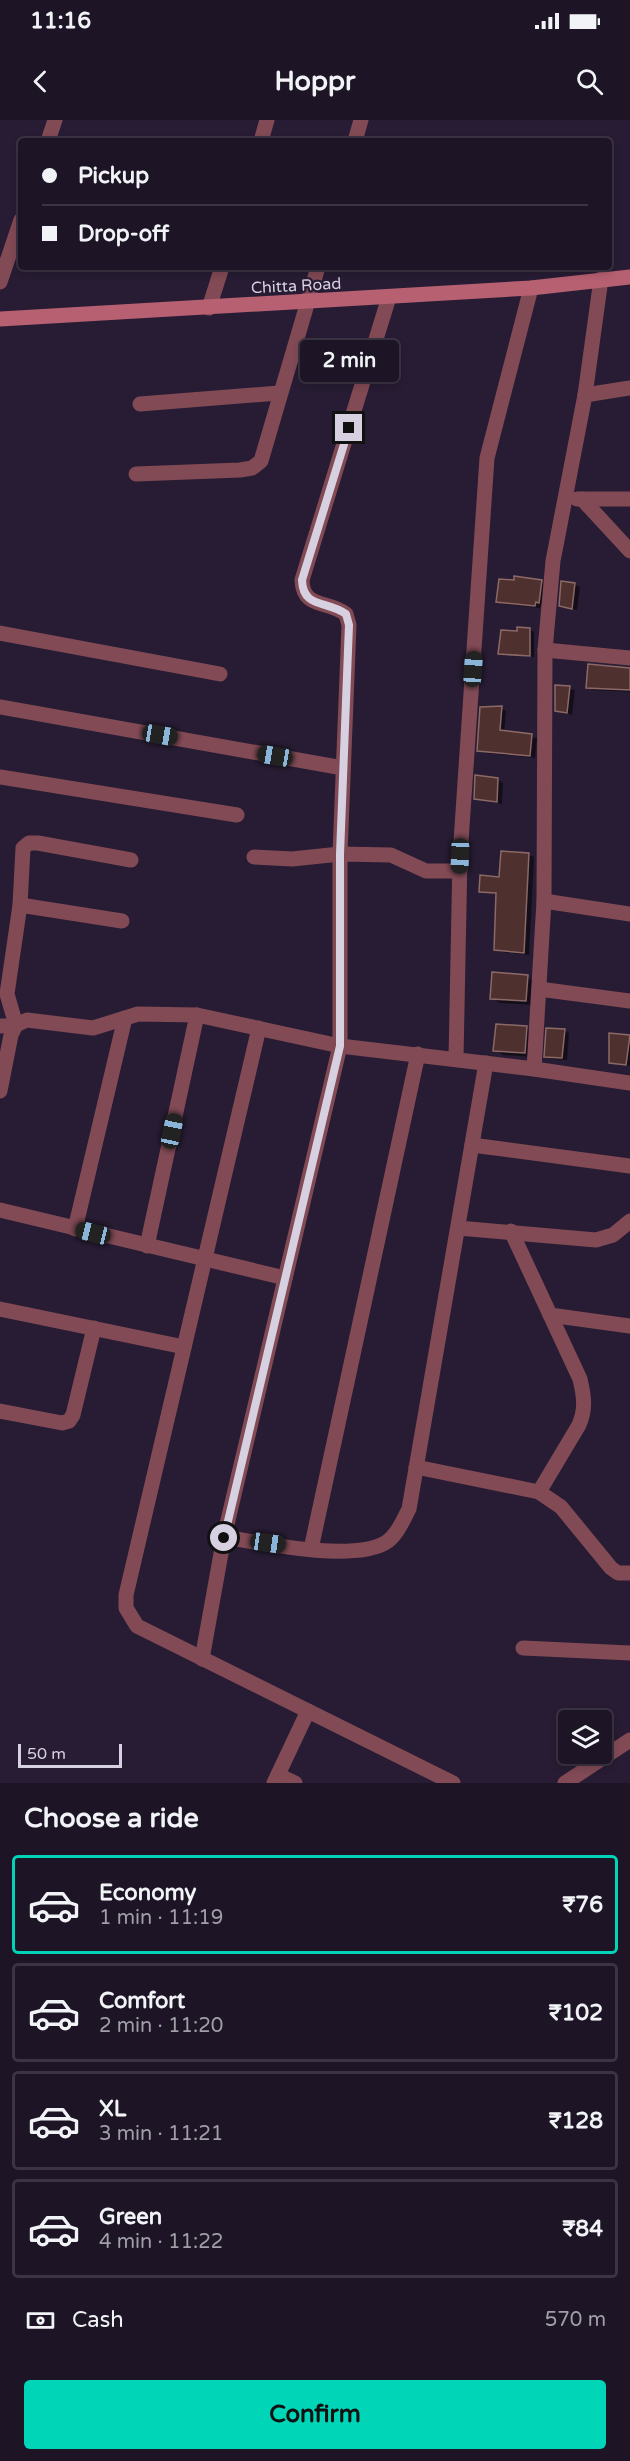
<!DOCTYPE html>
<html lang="en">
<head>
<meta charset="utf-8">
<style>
  body { margin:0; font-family:"Varela Round",sans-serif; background:#2a2232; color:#f1f3f6; height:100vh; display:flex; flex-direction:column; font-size:22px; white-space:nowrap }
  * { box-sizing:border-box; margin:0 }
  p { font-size:20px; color:#a09fa7 }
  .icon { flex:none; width:33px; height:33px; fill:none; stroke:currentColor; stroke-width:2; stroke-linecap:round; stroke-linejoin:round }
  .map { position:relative; height:1663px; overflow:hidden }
  .drawer { display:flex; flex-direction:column; background:#1d1526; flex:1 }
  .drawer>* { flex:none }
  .guide { position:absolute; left:18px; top:18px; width:594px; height:132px; border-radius:6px; box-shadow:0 3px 9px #0003,0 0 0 2px #3b3443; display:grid; align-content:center; height:132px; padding:0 24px; background:#1d1526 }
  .tools { position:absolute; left:558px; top:1590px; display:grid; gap:12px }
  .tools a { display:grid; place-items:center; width:54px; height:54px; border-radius:6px; background:#1d1526; box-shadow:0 3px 9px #0003,0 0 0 2px #3b3443; font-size:30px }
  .scale { position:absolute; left:18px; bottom:15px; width:104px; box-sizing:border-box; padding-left:6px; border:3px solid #d7d0e0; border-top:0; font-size:16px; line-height:21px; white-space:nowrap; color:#d7d0e0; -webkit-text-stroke:4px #271c33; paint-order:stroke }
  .end { position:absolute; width:27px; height:27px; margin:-14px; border:8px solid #d7d0e0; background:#111; box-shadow:0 0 0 3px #111 }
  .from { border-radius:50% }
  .bubble { position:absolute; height:42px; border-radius:6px; background:#1d1526; box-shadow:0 3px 9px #0003,0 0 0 2px #3b3443; font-size:20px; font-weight:700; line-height:42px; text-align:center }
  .car { position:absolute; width:18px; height:36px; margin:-18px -9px; border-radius:8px; box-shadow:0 0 4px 2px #0007; background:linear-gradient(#222 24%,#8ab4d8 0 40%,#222 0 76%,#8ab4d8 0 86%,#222 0) }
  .guide b { display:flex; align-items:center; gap:21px; height:57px; font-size:22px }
  .guide b+b { border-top:2px solid #3b3443 }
  .guide i { width:15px; height:15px; background:#f1f3f6 }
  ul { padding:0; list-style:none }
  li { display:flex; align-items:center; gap:18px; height:99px; margin:0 12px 9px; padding:0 12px; border:3px solid #3b3443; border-radius:6px }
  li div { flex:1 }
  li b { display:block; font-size:22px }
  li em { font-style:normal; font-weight:700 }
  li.current { border-color:#00d5b7 }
  li>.icon { width:54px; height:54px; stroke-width:1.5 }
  h2 { padding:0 24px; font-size:27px; line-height:72px }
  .pay { display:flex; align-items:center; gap:15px; height:66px; padding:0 24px; font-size:22px }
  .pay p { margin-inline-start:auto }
  .cta { display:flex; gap:12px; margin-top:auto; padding:12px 24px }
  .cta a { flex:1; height:69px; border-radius:6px; background:#00d5b7; color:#111; font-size:24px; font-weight:700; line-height:69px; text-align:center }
  .status { display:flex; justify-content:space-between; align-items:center; height:42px; padding:0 30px; background:#1d1526; direction:ltr }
  .status svg { height:16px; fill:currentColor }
  header { display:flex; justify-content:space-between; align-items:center; height:78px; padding:0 24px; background:#1d1526; font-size:27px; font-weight:700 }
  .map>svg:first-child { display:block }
  .shadow { fill:#0007 }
  .building { fill:#4e302e; stroke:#8c6967; stroke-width:1.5 }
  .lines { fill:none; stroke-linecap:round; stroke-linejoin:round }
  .street { stroke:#814a55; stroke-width:15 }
  .secondary { stroke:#b66072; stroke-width:15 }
  .route { stroke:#d7d0e0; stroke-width:8 }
  .labels { text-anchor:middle; stroke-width:4.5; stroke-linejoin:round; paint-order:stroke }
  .street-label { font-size:16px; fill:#d7d0e0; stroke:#271c33 }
</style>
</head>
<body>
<div class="status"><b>11:16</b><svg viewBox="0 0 49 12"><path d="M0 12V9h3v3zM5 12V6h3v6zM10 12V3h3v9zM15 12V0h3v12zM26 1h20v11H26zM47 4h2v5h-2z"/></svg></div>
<header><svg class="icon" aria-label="back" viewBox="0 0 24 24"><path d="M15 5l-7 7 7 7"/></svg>Hoppr<svg class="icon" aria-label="search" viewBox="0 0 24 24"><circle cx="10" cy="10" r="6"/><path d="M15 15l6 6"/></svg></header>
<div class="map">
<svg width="630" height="1663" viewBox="0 0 630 1663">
  <rect width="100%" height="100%" fill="#271c33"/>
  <g class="shadow">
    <polygon points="541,461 546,464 544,485 541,484 540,488 503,484 498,481"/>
    <polygon points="574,464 580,467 577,490 560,485"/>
    <polygon points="529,509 534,512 534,537 500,533 518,512"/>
    <polygon points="630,549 630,572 593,570 588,567"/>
    <polygon points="556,566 575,570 572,595 556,590"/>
    <polygon points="501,588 506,591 504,613 537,618 535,638 484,633 478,630"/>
    <polygon points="498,660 503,663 502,684 475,678"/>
    <polygon points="528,734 534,737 529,835 501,832 496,829 497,774 481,771 501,758"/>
    <polygon points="527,857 536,862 534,885 500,883 492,878"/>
    <polygon points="526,908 535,912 533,937 503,935 495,930"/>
    <polygon points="564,910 569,913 567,940 551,939 546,936"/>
    <polygon points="610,915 630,917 630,946 611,942"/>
  </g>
  <g class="building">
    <polygon points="514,456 542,460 539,483 536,482 535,486 496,482 499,459 514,460"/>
    <polygon points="561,461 575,463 572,489 559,486"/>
    <polygon points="517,507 530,508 530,536 498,534 501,510 517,511"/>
    <polygon points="588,544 630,548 630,570 586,568"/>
    <polygon points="555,565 570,566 567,593 555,591"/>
    <polygon points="502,586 500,610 532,614 530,636 477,631 480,587"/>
    <polygon points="475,655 498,658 497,682 474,679"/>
    <polygon points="501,731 529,733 524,833 494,830 496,773 479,772 480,755 499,757"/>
    <polygon points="492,852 528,855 526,881 490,879"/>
    <polygon points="496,904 527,906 525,933 493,931"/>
    <polygon points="546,908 565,909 562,938 544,937"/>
    <polygon points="609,913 630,915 626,945 609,943"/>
  </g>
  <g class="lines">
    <g class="street">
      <polyline points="48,21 55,0"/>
      <polyline points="261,21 267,0"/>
      <polyline points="355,21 361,0"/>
      <polyline points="0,162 21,100"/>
      <polyline points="209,188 222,147"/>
      <polyline points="585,275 630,268"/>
      <polyline points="140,284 279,273"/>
      <polyline points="136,354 240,350 252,348 261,341 318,147"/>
      <polyline points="577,379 630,379"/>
      <polyline points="582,379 630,431"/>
      <polyline points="0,513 220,554"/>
      <polyline points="545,530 630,538"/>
      <polyline points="0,587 343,648"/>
      <polyline points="0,657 237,695"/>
      <polyline points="254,737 292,739 340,734 391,735 426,751 460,751"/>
      <polyline points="544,781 630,794"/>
      <polyline points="20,785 122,801"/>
      <polyline points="539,869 630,881"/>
      <polyline points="0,906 16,905 7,874 20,785 23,728 29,723 38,723 131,740"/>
      <polyline points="259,908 126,1475 126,1488 137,1506 453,1663"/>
      <polyline points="456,939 460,736 487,338 531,168"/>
      <polyline points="534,949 544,781 545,530 553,441 585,275 601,159"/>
      <polyline points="0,971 11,915 16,905 27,900 93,908 138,894 197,895 340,926 534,949 630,963"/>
      <polyline points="472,1025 630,1046"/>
      <polyline points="0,1090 285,1158"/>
      <polyline points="458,1108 596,1120 613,1115 630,1101"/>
      <polyline points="75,1109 125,898"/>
      <path d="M511,1111L580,1259C584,1276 586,1289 579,1305L539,1372"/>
      <polyline points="147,1126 197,895"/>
      <polyline points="0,1189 184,1227"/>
      <polyline points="550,1195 630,1206"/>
      <polyline points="0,1291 62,1303 69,1301 73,1295 94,1208"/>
      <polyline points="416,1347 539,1372 561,1387 611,1448 618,1453 630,1453"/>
      <path d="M224,1417C263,1423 351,1442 385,1423C397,1416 403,1400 409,1389L486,943"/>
      <polyline points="311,1429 418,934"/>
      <polyline points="523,1528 630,1533"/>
      <path d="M202,1539L224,1417L340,926V734L349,505L346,494C327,480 303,489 302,460L389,177"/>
      <polyline points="278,1655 295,1663"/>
      <polyline points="274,1663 308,1591"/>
      <polyline points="565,1663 630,1620"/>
    </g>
    <polyline class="secondary" points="0,199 531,168 630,157"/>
  </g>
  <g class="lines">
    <path class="route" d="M224,1418L340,926V734L349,505L346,494C327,480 303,489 302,460L349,308"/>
  </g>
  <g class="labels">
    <g class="street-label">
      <text transform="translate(296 165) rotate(-3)" y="6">Chitta Road</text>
    </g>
  </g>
</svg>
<div class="tools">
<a><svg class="icon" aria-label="layers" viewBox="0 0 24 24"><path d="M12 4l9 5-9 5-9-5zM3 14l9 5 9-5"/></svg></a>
</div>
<div class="scale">50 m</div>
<i class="end from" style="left:224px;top:1418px"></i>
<i class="end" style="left:349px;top:308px"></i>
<div class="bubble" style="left:300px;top:220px;width:99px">2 min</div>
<i class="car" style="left:473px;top:549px;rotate:4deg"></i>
<i class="car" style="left:160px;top:615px;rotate:100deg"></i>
<i class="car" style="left:275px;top:636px;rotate:280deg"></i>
<i class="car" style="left:460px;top:736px;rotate:182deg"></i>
<i class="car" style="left:172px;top:1011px;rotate:12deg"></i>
<i class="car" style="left:93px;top:1113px;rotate:284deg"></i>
<i class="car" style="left:268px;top:1423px;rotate:98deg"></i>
<div class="guide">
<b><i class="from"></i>Pickup</b>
<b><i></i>Drop-off</b>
</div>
</div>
<section class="drawer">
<h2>Choose a ride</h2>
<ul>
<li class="current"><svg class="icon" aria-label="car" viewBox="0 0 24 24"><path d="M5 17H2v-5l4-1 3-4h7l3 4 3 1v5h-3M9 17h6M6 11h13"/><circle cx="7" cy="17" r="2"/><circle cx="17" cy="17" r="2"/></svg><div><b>Economy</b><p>1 min · 11:19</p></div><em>₹76</em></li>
<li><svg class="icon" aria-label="car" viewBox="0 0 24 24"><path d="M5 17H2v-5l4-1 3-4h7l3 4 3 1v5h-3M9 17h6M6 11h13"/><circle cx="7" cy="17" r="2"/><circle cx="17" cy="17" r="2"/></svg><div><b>Comfort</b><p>2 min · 11:20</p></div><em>₹102</em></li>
<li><svg class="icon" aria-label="car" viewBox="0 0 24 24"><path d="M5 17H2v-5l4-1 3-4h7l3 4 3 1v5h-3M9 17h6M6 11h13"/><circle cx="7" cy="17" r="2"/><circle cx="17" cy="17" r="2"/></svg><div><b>XL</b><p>3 min · 11:21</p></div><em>₹128</em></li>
<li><svg class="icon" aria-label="car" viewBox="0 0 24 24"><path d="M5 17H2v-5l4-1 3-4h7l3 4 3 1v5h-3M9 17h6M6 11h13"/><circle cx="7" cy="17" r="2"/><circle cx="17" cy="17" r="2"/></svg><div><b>Green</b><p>4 min · 11:22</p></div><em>₹84</em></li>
</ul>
<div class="pay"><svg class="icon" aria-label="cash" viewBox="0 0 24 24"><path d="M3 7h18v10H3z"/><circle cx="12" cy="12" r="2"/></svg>Cash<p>570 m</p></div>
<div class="cta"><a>Confirm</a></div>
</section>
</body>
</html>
